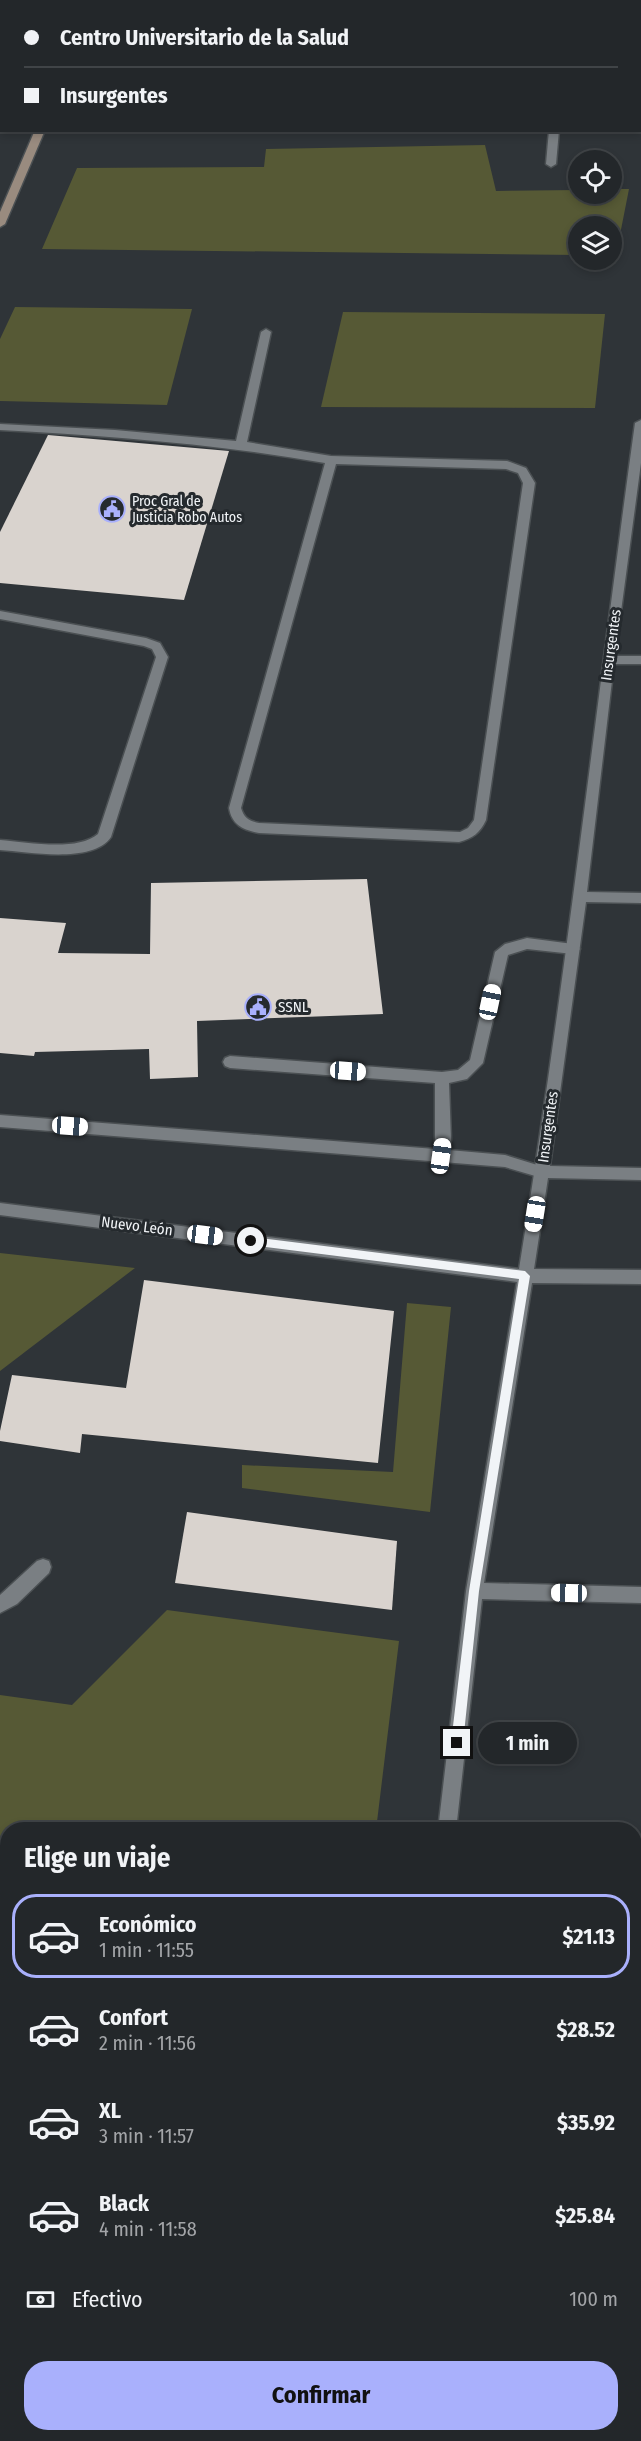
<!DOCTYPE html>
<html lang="es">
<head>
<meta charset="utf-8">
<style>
  body { margin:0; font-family:"Fira Sans Condensed",sans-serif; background:#2f3336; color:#f1f3f6; height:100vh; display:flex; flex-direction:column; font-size:22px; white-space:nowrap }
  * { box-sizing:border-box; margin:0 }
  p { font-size:20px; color:#a3a5a8 }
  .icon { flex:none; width:33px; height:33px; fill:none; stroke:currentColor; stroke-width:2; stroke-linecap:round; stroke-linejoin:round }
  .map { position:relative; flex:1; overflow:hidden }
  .side { position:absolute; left:0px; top:1822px; width:642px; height:620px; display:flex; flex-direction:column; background:#23272a; border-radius:24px 24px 0 0; box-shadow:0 3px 9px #0003,0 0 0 2px #404447 }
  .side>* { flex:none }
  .top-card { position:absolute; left:0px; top:0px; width:642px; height:132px; box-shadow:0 3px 9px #0003,0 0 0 2px #404447; display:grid; align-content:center; height:132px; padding:0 24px; background:#23272a }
  .controls { position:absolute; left:568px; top:150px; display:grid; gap:12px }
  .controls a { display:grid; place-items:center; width:54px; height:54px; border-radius:50%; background:#23272a; box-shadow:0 3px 9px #0003,0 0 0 2px #404447; font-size:30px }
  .end { position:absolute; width:27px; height:27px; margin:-14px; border:8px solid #f1f4f7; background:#111; box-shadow:0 0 0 3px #111 }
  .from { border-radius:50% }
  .bubble { position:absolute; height:42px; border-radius:21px; background:#23272a; box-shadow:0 3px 9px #0003,0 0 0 2px #404447; font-size:20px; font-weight:700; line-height:42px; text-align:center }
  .car { position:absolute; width:18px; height:36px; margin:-18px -9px; border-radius:8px; box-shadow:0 0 4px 2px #0007; background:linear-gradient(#fff 24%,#345 0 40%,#fff 0 76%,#345 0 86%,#fff 0) }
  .top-card b { display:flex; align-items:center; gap:21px; height:57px; font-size:22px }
  .top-card b+b { border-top:2px solid #404447 }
  .top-card i { width:15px; height:15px; background:#f1f3f6 }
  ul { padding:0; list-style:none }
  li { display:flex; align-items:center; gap:18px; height:84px; margin:0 12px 9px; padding:0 12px; border:3px solid transparent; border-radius:24px }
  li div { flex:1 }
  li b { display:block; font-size:22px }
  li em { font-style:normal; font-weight:700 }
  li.on { border-color:#a9b0fc }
  li>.icon { width:54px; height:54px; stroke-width:1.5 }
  h2 { padding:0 24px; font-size:27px; line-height:72px }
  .pay { display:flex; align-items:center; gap:15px; height:66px; padding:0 24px; font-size:22px }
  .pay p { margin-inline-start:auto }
  .cta { display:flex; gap:12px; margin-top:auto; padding:12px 24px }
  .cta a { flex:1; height:69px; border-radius:24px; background:#a9b0fc; color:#111; font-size:24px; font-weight:700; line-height:69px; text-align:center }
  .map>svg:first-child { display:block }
  .green { fill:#565935 }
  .building { fill:#d9d3ce }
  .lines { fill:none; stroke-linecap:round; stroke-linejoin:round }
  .lane-casing { stroke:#4b5053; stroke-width:3 }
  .street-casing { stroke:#4b5053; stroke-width:3 }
  .secondary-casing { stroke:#4b5053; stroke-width:3 }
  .lane { fill:#7a7f83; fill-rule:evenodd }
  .street { fill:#7a7f83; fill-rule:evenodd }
  .secondary { fill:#998b7f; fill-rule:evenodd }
  .route { fill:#f1f4f7 }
  .labels { text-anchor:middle; stroke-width:6; stroke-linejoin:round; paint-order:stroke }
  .far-poi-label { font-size:14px; fill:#f1f4f7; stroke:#252a2e; text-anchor:start }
  .street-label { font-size:15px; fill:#f1f4f7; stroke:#252a2e }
  .poi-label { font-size:15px; fill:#f1f4f7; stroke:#252a2e; text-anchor:start }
</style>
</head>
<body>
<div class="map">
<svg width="641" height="2441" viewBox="0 0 641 2441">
  <rect width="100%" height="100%" fill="#2f3438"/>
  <g class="green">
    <polygon points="485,145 496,191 579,190 579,194 612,194 612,189 629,189 616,255 612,255 612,226 579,226 579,255 42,249 77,168 264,167 266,149"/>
    <polygon points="15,307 192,309 167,405 0,401 0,339"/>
    <polygon points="343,312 605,314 595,408 321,407"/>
    <polygon points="0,1253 135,1268 0,1371"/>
    <polygon points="407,1303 451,1307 430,1512 242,1488 242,1465 393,1472"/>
    <polygon points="167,1610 399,1641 376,1830 8,1830 7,1847 0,1846 0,1695 72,1705"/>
    <polygon points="0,2424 7,2426 8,2434 61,2435 97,2440 0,2441"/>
  </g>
  <g class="building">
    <polygon points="48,435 229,451 184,600 0,583 0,532"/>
    <polygon points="367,879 383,1014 197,1021 198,1077 150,1079 149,1049 35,1052 34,1056 0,1053 0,918 66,923 58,953 150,954 151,883"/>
    <polygon points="144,1280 394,1311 378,1463 82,1434 80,1453 0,1441 0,1431 12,1375 126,1388"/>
    <polygon points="187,1512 397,1541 392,1610 175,1583"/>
  </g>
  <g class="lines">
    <g class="lane-casing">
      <g id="lane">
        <rect x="640" y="118" width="1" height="6"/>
        <polygon points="549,130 559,130 556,164 551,167 546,164"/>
        <path d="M266,329L271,332L247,442L331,456L507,461L526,468L535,483L486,820C480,833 473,838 459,842L259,833C243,830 232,825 229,808L325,463C217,444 109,436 0,430V424L115,430L236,441L261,332ZM336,464L506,469L518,473L523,483L474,820L468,828L460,832L259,823C249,821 244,818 241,808Z"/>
        <path d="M0,611L146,638L160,643L168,657L111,837C93,864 29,852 0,850V840C27,842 77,852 98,834L156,657L152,649L144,646L0,619Z"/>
        <polygon points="527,938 573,944 580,949 573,954 527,949 508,955 483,1063 467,1079 449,1083 451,1140 449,1150 505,1155 547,1168 549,1172 547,1176 542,1178 505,1167 0,1127 0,1115 435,1149 435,1083 230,1068 225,1066 223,1062 225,1058 230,1056 442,1072 458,1070 470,1060 495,952 505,944"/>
        <polygon points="43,1559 49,1561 51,1567 49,1573 17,1604 0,1613 0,1595 37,1561"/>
      </g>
    </g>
    <g class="street-casing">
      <g id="street">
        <path d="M641,420V463L615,656H641V664H614L587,892L641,893V903L586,902L550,1166L641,1168V1180L548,1178L534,1269L641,1270V1284L532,1283L484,1583L641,1587V1603L482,1599L456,1830H438L466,1591L517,1282L0,1215V1203L519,1269C565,988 596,705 635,423Z"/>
        <polygon points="634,2210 641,2211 641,2231 634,2230"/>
        <polygon points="364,2434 385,2434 385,2441 363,2441"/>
      </g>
    </g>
    <g class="secondary-casing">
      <g id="secondary">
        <rect x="92" y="0" width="8" height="2"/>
        <polygon points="35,130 45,130 5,224 0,227 0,212"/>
      </g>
    </g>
    <use href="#lane" class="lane"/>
    <use href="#street" class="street"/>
    <use href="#secondary" class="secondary"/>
  </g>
  <polygon class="route" points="251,1237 525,1271 530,1276 479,1591 463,1743 457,1749 451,1743 469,1591 519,1279 251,1245 246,1241"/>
  <defs>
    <g id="civic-ring" transform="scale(1.35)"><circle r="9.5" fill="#252a2e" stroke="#a9b0fc" stroke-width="1.5"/><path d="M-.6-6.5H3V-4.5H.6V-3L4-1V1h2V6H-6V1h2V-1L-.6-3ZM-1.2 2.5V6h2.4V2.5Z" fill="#a9b0fc"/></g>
  </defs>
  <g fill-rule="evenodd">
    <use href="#civic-ring" x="112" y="509"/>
    <use href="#civic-ring" x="258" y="1007"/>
  </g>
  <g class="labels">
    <g class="far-poi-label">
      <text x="132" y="506">Proc Gral de<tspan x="132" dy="16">Justicia Robo Autos</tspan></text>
    </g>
    <g class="street-label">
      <text transform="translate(611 645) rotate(-82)" y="5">Insurgentes</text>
      <text transform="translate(548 1127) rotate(-82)" y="5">Insurgentes</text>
      <text transform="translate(137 1226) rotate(7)" y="5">Nuevo León</text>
    </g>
    <g class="poi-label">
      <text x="278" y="1012">SSNL</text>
    </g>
  </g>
</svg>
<div class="controls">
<a><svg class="icon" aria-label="locate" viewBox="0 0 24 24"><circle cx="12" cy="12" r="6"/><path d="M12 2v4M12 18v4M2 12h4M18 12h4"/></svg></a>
<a><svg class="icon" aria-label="layers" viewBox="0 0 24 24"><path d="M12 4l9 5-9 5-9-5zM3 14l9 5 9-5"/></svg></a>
</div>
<i class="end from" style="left:251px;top:1241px"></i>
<i class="end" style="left:457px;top:1743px"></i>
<div class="bubble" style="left:478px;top:1722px;width:99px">1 min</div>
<i class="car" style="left:490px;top:1002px;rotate:12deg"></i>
<i class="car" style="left:348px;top:1071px;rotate:94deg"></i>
<i class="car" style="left:70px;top:1126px;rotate:94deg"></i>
<i class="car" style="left:441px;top:1156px;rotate:8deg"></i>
<i class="car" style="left:535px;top:1214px;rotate:189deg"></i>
<i class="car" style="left:205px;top:1235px;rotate:97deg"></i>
<i class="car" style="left:569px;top:1593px;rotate:271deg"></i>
<div class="top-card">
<b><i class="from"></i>Centro Universitario de la Salud</b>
<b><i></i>Insurgentes</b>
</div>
<section class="side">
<h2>Elige un viaje</h2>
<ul>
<li class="on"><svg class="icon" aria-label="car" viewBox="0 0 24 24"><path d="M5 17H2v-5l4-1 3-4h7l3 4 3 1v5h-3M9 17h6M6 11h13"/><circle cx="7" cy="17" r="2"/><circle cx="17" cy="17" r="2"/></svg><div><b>Económico</b><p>1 min · 11:55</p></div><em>$21.13</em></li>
<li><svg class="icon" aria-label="car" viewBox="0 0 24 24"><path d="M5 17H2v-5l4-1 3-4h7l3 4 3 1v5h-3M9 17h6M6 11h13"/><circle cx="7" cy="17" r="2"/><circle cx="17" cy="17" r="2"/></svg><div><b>Confort</b><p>2 min · 11:56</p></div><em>$28.52</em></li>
<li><svg class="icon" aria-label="car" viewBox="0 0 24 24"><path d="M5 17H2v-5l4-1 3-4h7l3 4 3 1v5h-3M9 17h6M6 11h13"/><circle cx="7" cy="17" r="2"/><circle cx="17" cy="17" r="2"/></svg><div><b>XL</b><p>3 min · 11:57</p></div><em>$35.92</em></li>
<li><svg class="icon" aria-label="car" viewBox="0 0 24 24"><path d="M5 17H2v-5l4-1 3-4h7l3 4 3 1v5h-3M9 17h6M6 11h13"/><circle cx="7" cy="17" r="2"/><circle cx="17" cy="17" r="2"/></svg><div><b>Black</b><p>4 min · 11:58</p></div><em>$25.84</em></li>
</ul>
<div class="pay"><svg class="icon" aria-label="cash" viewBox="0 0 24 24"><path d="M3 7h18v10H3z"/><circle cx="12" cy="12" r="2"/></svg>Efectivo<p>100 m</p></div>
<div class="cta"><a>Confirmar</a></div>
</section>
</div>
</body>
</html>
